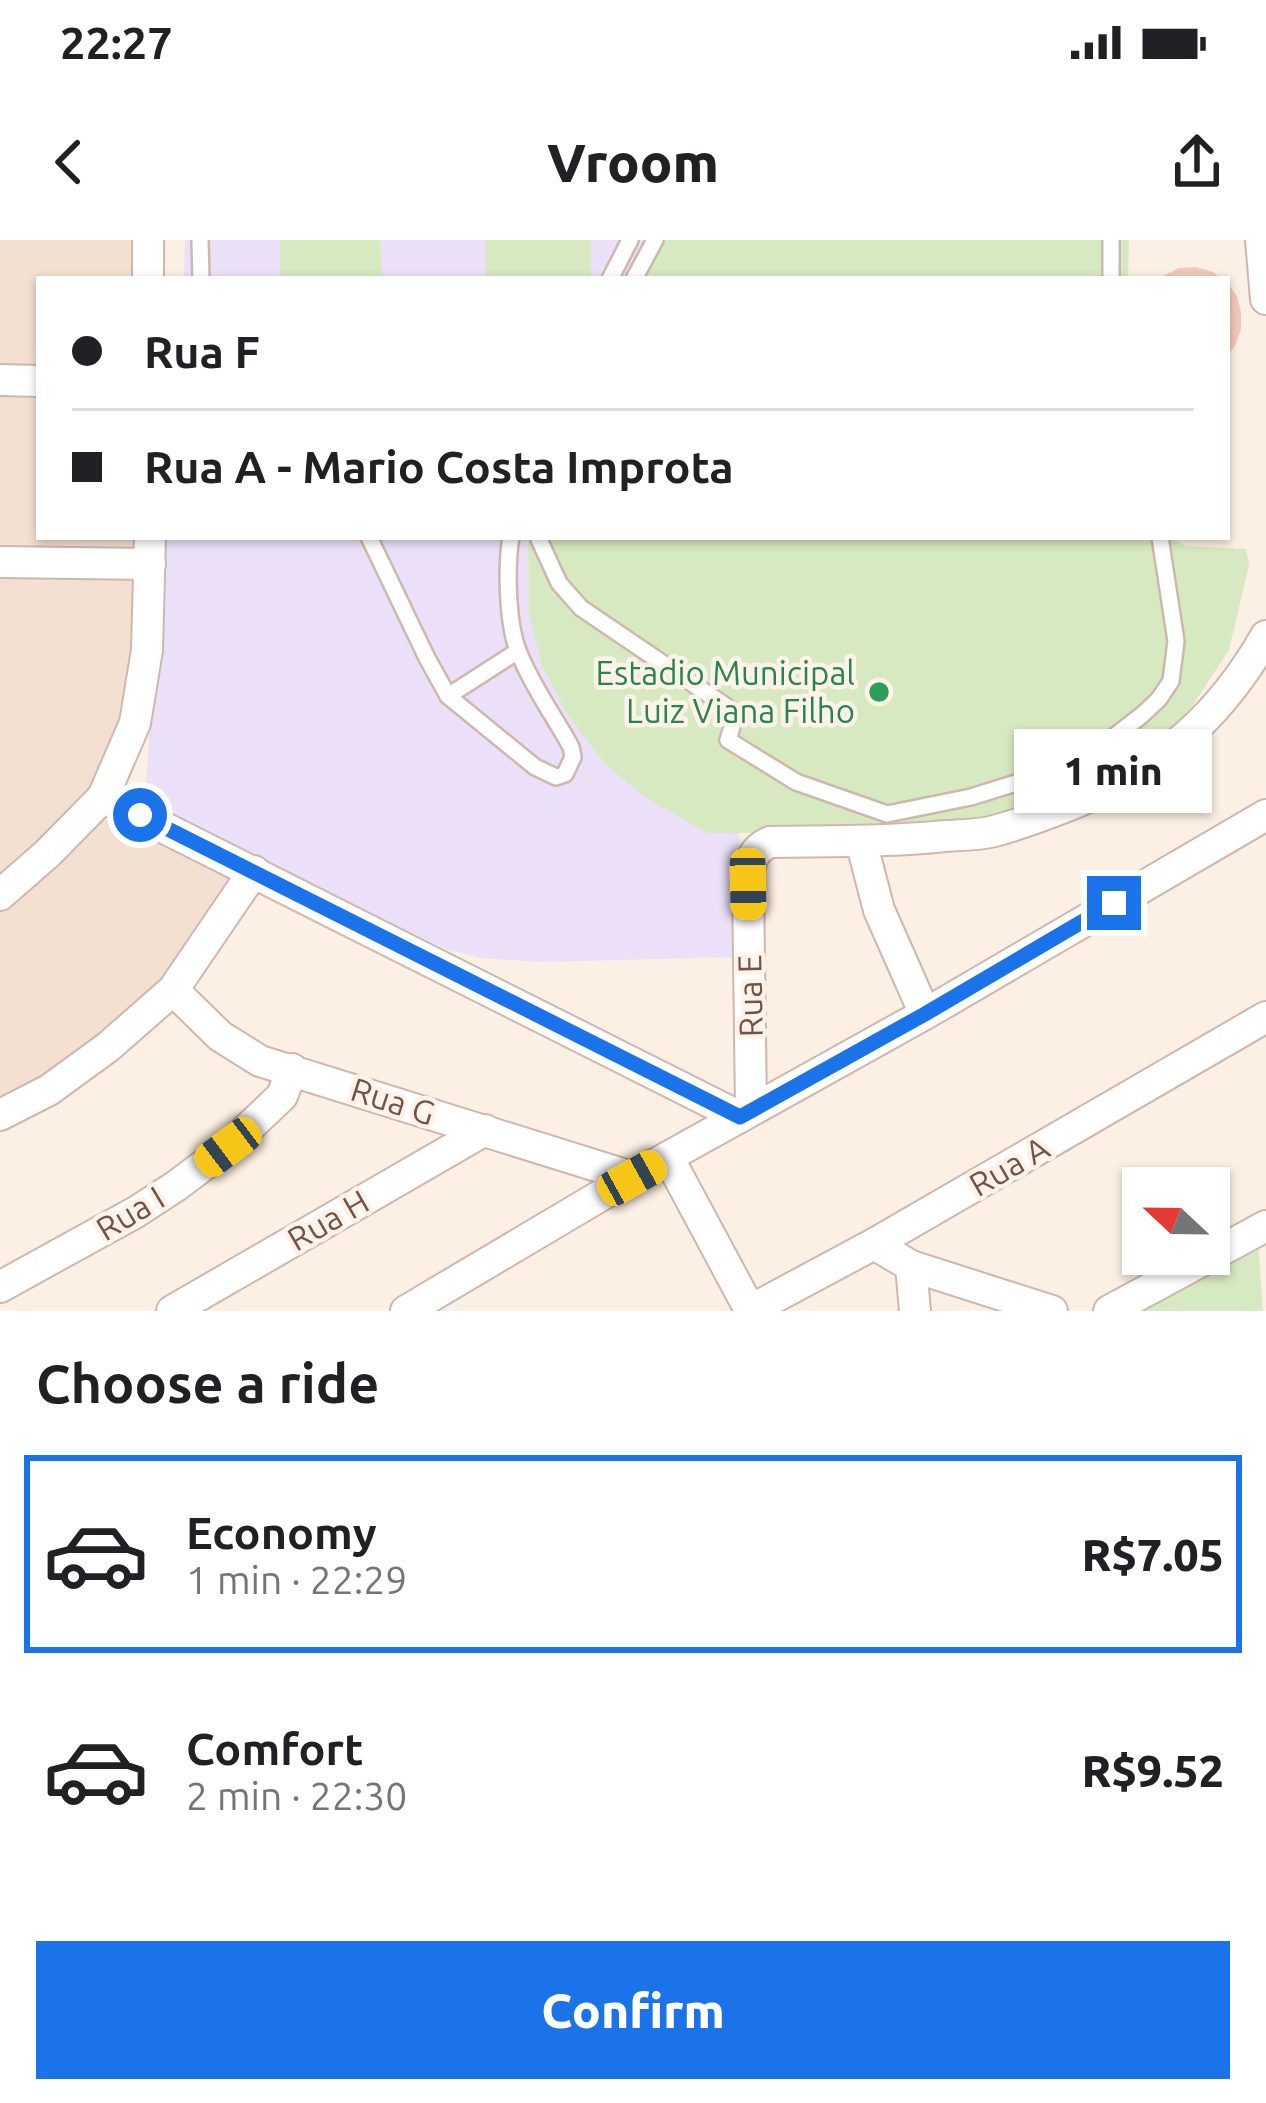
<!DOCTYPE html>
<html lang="en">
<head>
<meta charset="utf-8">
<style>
  body { margin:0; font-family:Ubuntu,sans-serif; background:#f6f6f6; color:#202124; height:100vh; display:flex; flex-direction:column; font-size:45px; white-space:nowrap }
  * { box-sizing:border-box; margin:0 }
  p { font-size:39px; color:#757577 }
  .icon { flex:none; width:66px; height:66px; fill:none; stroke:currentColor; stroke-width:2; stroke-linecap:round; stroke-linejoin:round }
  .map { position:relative; height:1071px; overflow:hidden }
  .panel { display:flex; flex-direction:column; background:#fff; flex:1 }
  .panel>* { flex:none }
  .hud { position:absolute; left:36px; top:36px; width:1194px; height:264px; border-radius:0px; box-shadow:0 3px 9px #0004; display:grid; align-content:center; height:264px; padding:0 36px; background:#fff }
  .needle { width:78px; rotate:292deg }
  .tools { position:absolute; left:1122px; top:927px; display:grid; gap:24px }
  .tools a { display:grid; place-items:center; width:108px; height:108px; border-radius:0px; background:#fff; box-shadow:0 3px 9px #0004; font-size:60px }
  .end { position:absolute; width:54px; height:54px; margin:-27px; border:15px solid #1a73e8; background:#fff; box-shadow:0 0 0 6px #fff }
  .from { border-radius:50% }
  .bubble { position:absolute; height:84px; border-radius:0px; background:#fff; box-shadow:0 3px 9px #0004; font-size:39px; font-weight:800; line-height:84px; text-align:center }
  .car { position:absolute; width:36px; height:72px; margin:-36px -18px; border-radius:15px; box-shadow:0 0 9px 3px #0007; background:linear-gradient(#f5c518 24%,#345 0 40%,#f5c518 0 76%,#345 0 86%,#f5c518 0) }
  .hud b { display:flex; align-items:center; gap:42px; height:114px; font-size:45px }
  .hud b+b { border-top:3px solid #e0e0e0 }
  .hud i { width:30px; height:30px; background:#202124 }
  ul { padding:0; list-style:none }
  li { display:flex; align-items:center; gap:36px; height:198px; margin:0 24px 18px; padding:0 12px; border:6px solid transparent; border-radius:0px }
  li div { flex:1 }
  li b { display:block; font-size:45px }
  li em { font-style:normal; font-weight:800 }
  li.selected { border-color:#1a73e8 }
  li>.icon { width:108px; height:108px; stroke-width:1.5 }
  h2 { padding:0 36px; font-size:54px; line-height:144px }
  .action { display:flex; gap:24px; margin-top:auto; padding:24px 36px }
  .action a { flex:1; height:138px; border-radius:0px; background:#1a73e8; color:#fff; font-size:48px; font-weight:800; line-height:138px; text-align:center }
  .status { display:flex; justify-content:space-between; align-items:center; height:84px; padding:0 60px; background:#fff; direction:ltr }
  .status svg { height:33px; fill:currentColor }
  header { display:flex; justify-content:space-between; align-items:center; height:156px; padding:0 36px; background:#fff; font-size:54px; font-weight:800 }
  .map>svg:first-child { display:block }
  .residential { fill:#f3e0d1 }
  .education { fill:#ece0f8 }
  .green { fill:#d7e9c1 }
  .building { fill:#f1c9bb }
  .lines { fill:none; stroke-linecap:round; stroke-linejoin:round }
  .lane-casing { stroke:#cfb7ad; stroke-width:20 }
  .street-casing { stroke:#cfb7ad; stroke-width:34 }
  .lane { stroke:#fff; stroke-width:15 }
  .street { stroke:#fff; stroke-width:30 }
  .route { stroke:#1a73e8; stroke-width:15 }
  .leisure-dot { fill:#2e9e5b; stroke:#fff3e9; stroke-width:4.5 }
  .labels { text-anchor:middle; stroke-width:9; stroke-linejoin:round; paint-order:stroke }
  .leisure-label { font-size:33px; fill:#27864d; stroke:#fff3e9; text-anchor:end }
  .street-label { font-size:33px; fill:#735349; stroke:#fff3e9 }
</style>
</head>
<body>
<div class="status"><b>22:27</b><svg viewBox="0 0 49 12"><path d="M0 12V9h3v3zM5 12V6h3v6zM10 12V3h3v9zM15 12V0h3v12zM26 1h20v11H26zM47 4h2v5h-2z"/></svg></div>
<header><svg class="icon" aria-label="back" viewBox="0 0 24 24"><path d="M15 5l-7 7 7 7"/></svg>Vroom<svg class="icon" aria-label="share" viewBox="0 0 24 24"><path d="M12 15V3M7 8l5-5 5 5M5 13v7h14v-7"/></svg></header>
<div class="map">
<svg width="1266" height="1071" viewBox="0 0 1266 1071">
  <rect width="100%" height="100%" fill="#fcefe3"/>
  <polygon class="residential" points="0,0 156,0 154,39 39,39 39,297 142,297 138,392 123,551 254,631 159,750 56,833 0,860"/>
  <g class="education">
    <polygon points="185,0 644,0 625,39 184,39"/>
    <polygon points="161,297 528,297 529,376 707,593 739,593 738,717 540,722 481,718 442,708 145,566"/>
  </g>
  <g class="green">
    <polygon points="280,0 380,0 382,39 280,39"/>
    <rect x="486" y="0" width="105" height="39"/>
    <polygon points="644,0 1129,0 1128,39 625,39"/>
    <polygon points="528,297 1176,297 1177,301 1185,306 1246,309 1249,325 1229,410 1177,489 1139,518 1037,569 956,586 869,593 707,593 645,557 605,524 568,475 543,428 529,376"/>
    <polygon points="1258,1002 1263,1071 1124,1071"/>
  </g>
  <g class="building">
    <polygon points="1196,27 1213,32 1222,39 1157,39 1179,28"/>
    <polygon points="1227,43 1237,56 1241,72 1241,89 1235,106 1227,116"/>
  </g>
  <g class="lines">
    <g class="lane-casing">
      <g id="lane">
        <polyline points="200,0 201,39"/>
        <polyline points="1111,0 1111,39"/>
        <polyline points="610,39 630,0"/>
        <polyline points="634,39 655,0"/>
        <path d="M369,297L427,418L448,456L535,527L556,537L565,534L573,517L571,507C554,476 532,446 519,413C507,385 506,327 511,297"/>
        <polyline points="538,297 559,343 581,368 736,473 728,500 796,542 887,574 971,557 1080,523 1142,475 1159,459 1171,441 1176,401 1160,297"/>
        <polyline points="448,456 518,411"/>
      </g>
    </g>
    <g class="street-casing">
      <g id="street">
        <polyline points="148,0 148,39"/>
        <polyline points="1261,0 1266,59"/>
        <polyline points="0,140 39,141"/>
        <polyline points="0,322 150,324"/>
        <polyline points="103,557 740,877"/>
        <polyline points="861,601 879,670 925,774"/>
        <polyline points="0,655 48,613 103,557 135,483 147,410 150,297"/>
        <polyline points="173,750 220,796 260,821 632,937"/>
        <path d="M751,869L748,644C749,625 751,610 770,602C828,601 887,602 945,596C960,595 976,595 990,592C1020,585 1049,573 1077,562C1163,526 1220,477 1266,396"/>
        <polyline points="0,875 49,850 108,807 173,750 254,631"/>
        <polyline points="668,917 750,1070"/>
        <polyline points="874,1004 911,1026 1052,1071"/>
        <polyline points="911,1026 915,1071"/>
        <polyline points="0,1047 136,972 176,946 228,907 282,856 292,829"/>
        <polyline points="172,1071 485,890"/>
        <polyline points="406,1071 632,937 925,774 1266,575"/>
        <polyline points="749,1071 874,1004 1266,777"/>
        <polyline points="1109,1071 1266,986"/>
      </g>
    </g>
    <use href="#lane" class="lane"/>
    <use href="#street" class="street"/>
  </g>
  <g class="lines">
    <polyline class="route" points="140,575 740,877 925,774 1114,663"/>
  </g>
  <circle class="leisure-dot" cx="879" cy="452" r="12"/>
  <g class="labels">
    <g class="leisure-label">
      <text x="855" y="445">Estadio Municipal<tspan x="855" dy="38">Luiz Viana Filho</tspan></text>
    </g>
    <g class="street-label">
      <text transform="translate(750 756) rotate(-91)" y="12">Rua E</text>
      <text transform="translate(393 861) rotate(18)" y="12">Rua G</text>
      <text transform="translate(1009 926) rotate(-30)" y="12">Rua A</text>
      <text transform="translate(130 973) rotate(-31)" y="12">Rua I</text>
      <text transform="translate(328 980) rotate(-30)" y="12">Rua H</text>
    </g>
  </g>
</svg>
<div class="tools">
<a><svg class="needle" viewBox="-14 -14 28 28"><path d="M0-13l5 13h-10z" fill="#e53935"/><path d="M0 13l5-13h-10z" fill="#757577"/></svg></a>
</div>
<i class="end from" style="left:140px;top:575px"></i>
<i class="end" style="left:1114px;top:663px"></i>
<div class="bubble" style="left:1014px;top:489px;width:198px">1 min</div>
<i class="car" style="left:748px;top:644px;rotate:179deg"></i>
<i class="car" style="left:228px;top:907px;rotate:233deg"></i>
<i class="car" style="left:632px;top:938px;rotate:61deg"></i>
<div class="hud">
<b><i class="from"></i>Rua F</b>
<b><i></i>Rua A - Mario Costa Improta</b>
</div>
</div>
<section class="panel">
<h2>Choose a ride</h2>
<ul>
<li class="selected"><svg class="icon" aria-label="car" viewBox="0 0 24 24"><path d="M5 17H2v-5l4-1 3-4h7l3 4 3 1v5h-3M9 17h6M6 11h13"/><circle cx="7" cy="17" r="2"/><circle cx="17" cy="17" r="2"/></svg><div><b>Economy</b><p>1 min · 22:29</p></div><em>R$7.05</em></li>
<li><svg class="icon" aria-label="car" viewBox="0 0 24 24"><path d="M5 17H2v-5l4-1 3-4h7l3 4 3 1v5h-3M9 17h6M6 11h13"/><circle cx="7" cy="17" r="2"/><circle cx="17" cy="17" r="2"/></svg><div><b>Comfort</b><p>2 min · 22:30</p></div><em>R$9.52</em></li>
</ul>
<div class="action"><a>Confirm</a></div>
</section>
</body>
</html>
